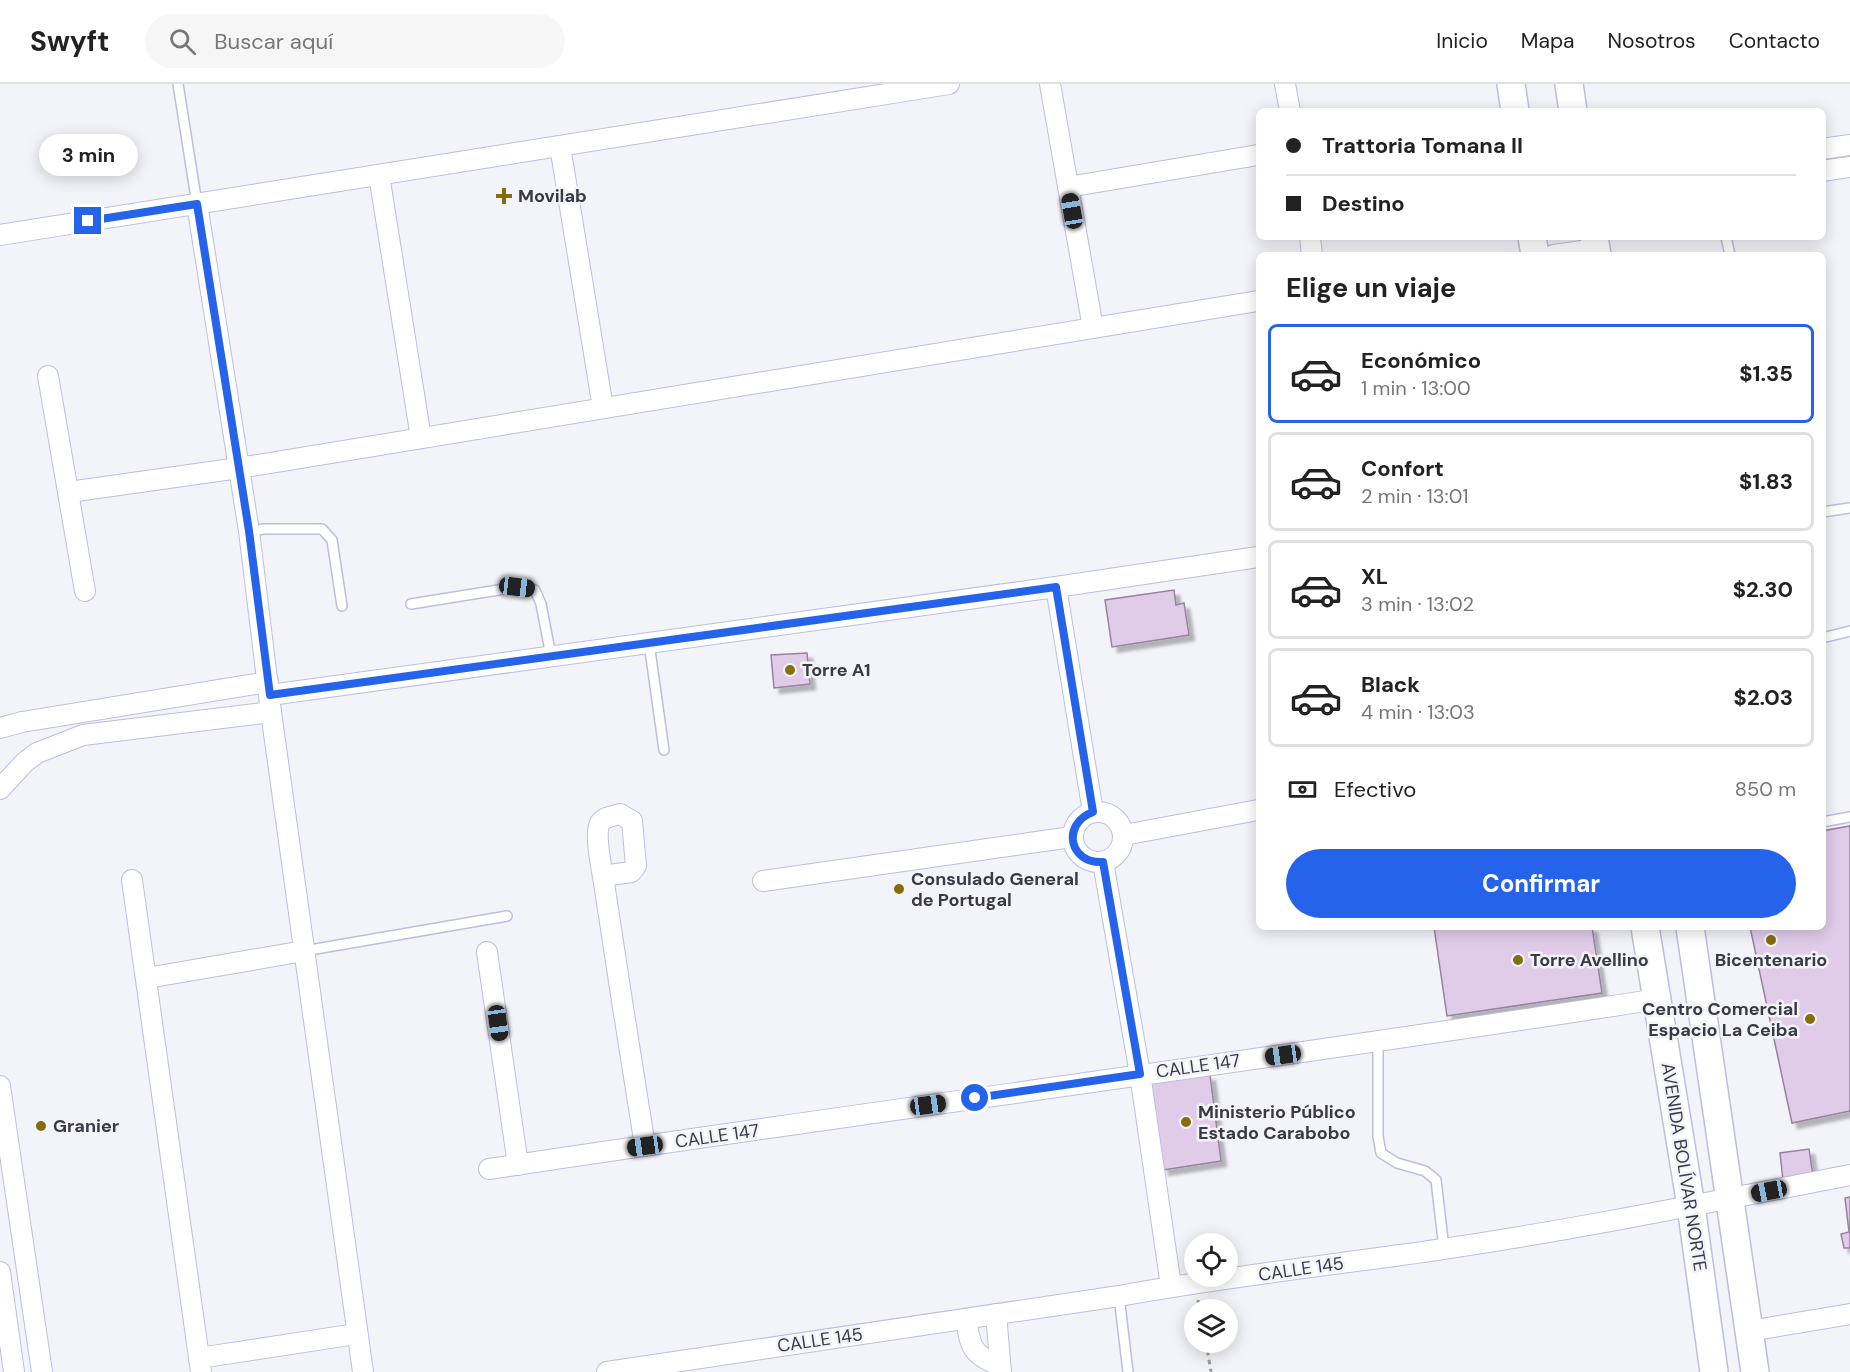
<!DOCTYPE html>
<html lang="es">
<head>
<meta charset="utf-8">
<style>
  body { margin:0; font-family:"DM Sans",sans-serif; background:#f6f6f6; color:#222; height:100vh; display:flex; flex-direction:column; font-size:22px; white-space:nowrap }
  * { box-sizing:border-box; margin:0 }
  p { font-size:20px; color:#767676 }
  .icon { flex:none; width:33px; height:33px; fill:none; stroke:currentColor; stroke-width:2; stroke-linecap:round; stroke-linejoin:round }
  .map { position:relative; flex:1; overflow:hidden }
  .side { position:absolute; left:1256px; top:168px; width:570px; height:678px; display:flex; flex-direction:column; background:#fff; border-radius:9px; box-shadow:0 3px 15px #0003 }
  .side>* { flex:none }
  .hud { position:absolute; left:1256px; top:24px; width:570px; height:132px; border-radius:9px; box-shadow:0 3px 15px #0003; display:grid; align-content:center; height:132px; padding:0 30px; background:#fff }
  .fabs { position:absolute; left:1184px; top:1149px; display:grid; gap:12px }
  .fabs a { display:grid; place-items:center; width:54px; height:54px; border-radius:50%; background:#fff; box-shadow:0 3px 15px #0003; font-size:30px }
  .end { position:absolute; width:27px; height:27px; margin:-14px; border:8px solid #2563eb; background:#fff; box-shadow:0 0 0 3px #fff }
  .from { border-radius:50% }
  .bubble { position:absolute; height:42px; border-radius:21px; background:#fff; box-shadow:0 3px 15px #0003; font-size:20px; font-weight:700; line-height:42px; text-align:center }
  .car { position:absolute; width:18px; height:36px; margin:-18px -9px; border-radius:8px; box-shadow:0 0 4px 2px #0007; background:linear-gradient(#222 24%,#8ab4d8 0 40%,#222 0 76%,#8ab4d8 0 86%,#222 0) }
  .hud b { display:flex; align-items:center; gap:21px; height:57px; font-size:22px }
  .hud b+b { border-top:2px solid #e0e0e0 }
  .hud i { width:15px; height:15px; background:#222 }
  ul { padding:0; list-style:none }
  li { display:flex; align-items:center; gap:18px; height:99px; margin:0 12px 9px; padding:0 18px; border:3px solid #e0e0e0; border-radius:9px }
  li div { flex:1 }
  li b { display:block; font-size:22px }
  li em { font-style:normal; font-weight:700 }
  li.on { border-color:#2563eb }
  li>.icon { width:54px; height:54px; stroke-width:1.5 }
  h2 { padding:0 30px; font-size:27px; line-height:72px }
  .pay { display:flex; align-items:center; gap:15px; height:66px; padding:0 30px; font-size:22px }
  .pay p { margin-inline-start:auto }
  .action { display:flex; gap:12px; margin-top:auto; padding:12px 30px }
  .action a { flex:1; height:69px; border-radius:36px; background:#2563eb; color:#fff; font-size:24px; font-weight:700; line-height:69px; text-align:center }
  header { display:flex; align-items:center; gap:36px; box-sizing:border-box; height:84px; padding:0 30px; background:#fff; border-bottom:2px solid #e0e0e0 }
  header strong { font-size:28px }
  nav { display:flex; gap:33px; margin-inline-start:auto; font-size:21px }
  .search { width:420px; height:54px; background:#f6f6f6; display:flex; align-items:center; gap:15px; box-sizing:border-box; padding:0 21px; border-radius:33px; color:#767676; font-size:22px }
  .map>svg:first-child { display:block }
  .building { fill:#e0cbe8; stroke:#97839e; stroke-width:1.5; filter:url(#shadow) }
  .lines { fill:none; stroke-linecap:round; stroke-linejoin:round }
  .service-casing { stroke:#bdbedf; stroke-width:12 }
  .minor-casing { stroke:#bdbedf; stroke-width:22 }
  .secondary-casing { stroke:#bdbedf; stroke-width:30 }
  .path { stroke:#9b9ba5; stroke-width:3; stroke-dasharray:4.5 4.5; stroke-linecap:butt }
  .service { stroke:#fff; stroke-width:9 }
  .minor { stroke:#fff; stroke-width:20 }
  .secondary { stroke:#fff; stroke-width:27 }
  .route { stroke:#2563eb; stroke-width:8 }
  .poi-dot { fill:#876c0a; stroke:#f3f3fa; stroke-width:2 }
  .labels { text-anchor:middle; stroke-width:5; stroke-linejoin:round; paint-order:stroke }
  .poi-label { font-size:18px; font-weight:bold; fill:#3a3a47; stroke:#f3f3fa; text-anchor:start }
  .street-label { font-size:18px; fill:#3a3a47; stroke:#f3f3fa }
</style>
</head>
<body>
<header>
<strong>Swyft</strong>
<div class="search"><svg class="icon" aria-label="search" viewBox="0 0 24 24"><circle cx="10" cy="10" r="6"/><path d="M15 15l6 6"/></svg>Buscar aquí</div>
<nav><a>Inicio</a><a>Mapa</a><a>Nosotros</a><a>Contacto</a></nav>
</header>
<div class="map">
<svg width="1850" height="1288" viewBox="0 0 1850 1288">
  <defs>
    <filter id="shadow"><feDropShadow dx="5.5" dy="5.5" stdDeviation="1.5" flood-color="#0004"/></filter>
  </defs>
  <rect width="100%" height="100%" fill="#f3f3fa"/>
  <g class="building">
    <polygon points="1174,506 1176,521 1184,519 1189,551 1112,563 1105,516"/>
    <polygon points="807,569 810,600 774,604 771,571"/>
    <polygon points="1850,742 1850,1027 1792,1039 1750,843 1822,843 1822,747"/>
    <polygon points="1434,843 1592,843 1602,909 1447,932"/>
    <polygon points="1210,991 1221,1077 1163,1086 1150,999"/>
    <polygon points="1809,1065 1813,1092 1783,1096 1780,1069"/>
    <polygon points="1850,1113 1850,1164 1844,1164 1841,1150 1849,1148 1845,1114"/>
  </g>
  <g class="lines">
    <g class="service-casing">
      <g id="service">
        <polyline points="178,0 197,120"/>
        <polyline points="1726,153 1730,171"/>
        <polyline points="1822,428 1850,424"/>
        <polyline points="249,447 264,445 322,445 332,456 342,522"/>
        <polyline points="411,520 517,503 535,506 541,520 551,572"/>
        <polyline points="1822,554 1850,547"/>
        <polyline points="649,559 664,666"/>
        <polyline points="1822,738 1850,733"/>
        <polyline points="304,867 507,832"/>
        <polyline points="1378,959 1378,1052 1381,1069 1397,1079 1425,1087 1436,1096 1444,1165"/>
        <polyline points="1119,1212 1128,1288"/>
      </g>
    </g>
    <g class="minor-casing">
      <g id="minor">
        <polyline points="1050,0 1093,244"/>
        <polyline points="1285,0 1290,27"/>
        <polyline points="560,62 603,324"/>
        <polyline points="1822,65 1850,61"/>
        <polyline points="1822,87 1850,83"/>
        <polyline points="379,91 421,354"/>
        <polyline points="1068,103 1258,71"/>
        <polyline points="197,120 249,447 271,628 363,1288"/>
        <polyline points="0,151 949,0"/>
        <polyline points="1310,153 1312,171"/>
        <polyline points="1554,171 1596,165"/>
        <polyline points="48,292 85,507"/>
        <polyline points="69,408 239,384 1258,217"/>
        <polyline points="1056,503 1258,473"/>
        <polyline points="270,611 1056,503 1093,728"/>
        <polyline points="0,644 22,638 268,598"/>
        <polyline points="0,705 25,678 37,669 83,651 271,628"/>
        <circle cx="1098" cy="753" r="25"/>
        <polyline points="1124,751 1258,726"/>
        <polyline points="1103,778 1140,990 1171,1202"/>
        <path d="M603,792L631,788L636,782L632,737L620,730C613,732 604,733 600,739C594,750 602,786 604,799C617,887 631,974 645,1062"/>
        <polyline points="132,796 201,1288"/>
        <polyline points="763,797 1072,753"/>
        <polyline points="487,868 518,1081"/>
        <polyline points="147,894 304,867"/>
        <polyline points="0,1002 42,1288"/>
        <path d="M489,1085C878,1026 1269,976 1658,915"/>
        <polyline points="0,1188 14,1288"/>
        <polyline points="996,1230 1001,1288"/>
        <path d="M966,1235C970,1262 972,1272 1000,1281"/>
        <polyline points="1749,1247 1850,1230"/>
        <polyline points="199,1274 356,1250"/>
        <path d="M607,1288L1119,1212C1227,1192 1335,1181 1443,1165C1579,1145 1715,1117 1850,1091"/>
      </g>
    </g>
    <g class="secondary-casing">
      <g id="secondary">
        <polyline points="1511,0 1515,27"/>
        <polyline points="1569,0 1573,27"/>
        <polyline points="1532,153 1535,171"/>
        <polyline points="1594,153 1597,171"/>
        <polyline points="1645,843 1691,1122 1714,1288"/>
        <polyline points="1690,843 1755,1288"/>
      </g>
    </g>
    <g class="path">
      <polyline points="1198,1216 1200,1226"/>
      <polyline points="1206,1258 1211,1288"/>
    </g>
    <use href="#service" class="service"/>
    <use href="#minor" class="minor"/>
    <use href="#secondary" class="secondary"/>
  </g>
  <g class="lines">
    <path class="route" d="M88,137L197,120L249,447L270,611L1056,503L1093,728C1061,740 1069,780 1103,778L1140,990L975,1014"/>
  </g>
  <g class="poi-dot">
    <path d="M501 103h6v6h6v6h-6v6h-6v-6h-6v-6h6z"/>
    <circle cx="790" cy="586" r="6"/>
    <circle cx="899" cy="805" r="6"/>
    <circle cx="1771" cy="856" r="6"/>
    <circle cx="1518" cy="876" r="6"/>
    <circle cx="1810" cy="935" r="6"/>
    <circle cx="1186" cy="1038" r="6"/>
    <circle cx="41" cy="1042" r="6"/>
  </g>
  <g class="labels">
    <g class="poi-label">
      <text x="518" y="118">Movilab</text>
      <text x="802" y="592">Torre A1</text>
      <text x="911" y="801">Consulado General<tspan x="911" dy="21">de Portugal</tspan></text>
      <text x="1530" y="882">Torre Avellino</text>
      <text x="1771" y="882" text-anchor="middle">Bicentenario</text>
      <text x="1798" y="931" text-anchor="end">Centro Comercial<tspan x="1798" dy="21">Espacio La Ceiba</tspan></text>
      <text x="1198" y="1034">Ministerio Público<tspan x="1198" dy="21">Estado Carabobo</tspan></text>
      <text x="53" y="1048">Granier</text>
    </g>
    <g class="street-label">
      <text transform="translate(1198 982) rotate(-8)" y="6">CALLE 147</text>
      <text transform="translate(717 1052) rotate(-8)" y="6">CALLE 147</text>
      <text transform="translate(1684 1083) rotate(81)" y="6">AVENIDA BOLÍVAR NORTE</text>
      <text transform="translate(1301 1185) rotate(-8)" y="6">CALLE 145</text>
      <text transform="translate(820 1256) rotate(-8)" y="6">CALLE 145</text>
    </g>
  </g>
</svg>
<div class="fabs">
<a><svg class="icon" aria-label="locate" viewBox="0 0 24 24"><circle cx="12" cy="12" r="6"/><path d="M12 2v4M12 18v4M2 12h4M18 12h4"/></svg></a>
<a><svg class="icon" aria-label="layers" viewBox="0 0 24 24"><path d="M12 4l9 5-9 5-9-5zM3 14l9 5 9-5"/></svg></a>
</div>
<i class="end from" style="left:975px;top:1014px"></i>
<i class="end" style="left:88px;top:137px"></i>
<div class="bubble" style="left:39px;top:50px;width:99px">3 min</div>
<i class="car" style="left:1072px;top:127px;rotate:350deg"></i>
<i class="car" style="left:517px;top:503px;rotate:97deg"></i>
<i class="car" style="left:498px;top:939px;rotate:172deg"></i>
<i class="car" style="left:1283px;top:971px;rotate:262deg"></i>
<i class="car" style="left:928px;top:1021px;rotate:82deg"></i>
<i class="car" style="left:645px;top:1062px;rotate:262deg"></i>
<i class="car" style="left:1769px;top:1107px;rotate:259deg"></i>
<div class="hud">
<b><i class="from"></i>Trattoria Tomana II</b>
<b><i></i>Destino</b>
</div>
<section class="side">
<h2>Elige un viaje</h2>
<ul>
<li class="on"><svg class="icon" aria-label="car" viewBox="0 0 24 24"><path d="M5 17H2v-5l4-1 3-4h7l3 4 3 1v5h-3M9 17h6M6 11h13"/><circle cx="7" cy="17" r="2"/><circle cx="17" cy="17" r="2"/></svg><div><b>Económico</b><p>1 min · 13:00</p></div><em>$1.35</em></li>
<li><svg class="icon" aria-label="car" viewBox="0 0 24 24"><path d="M5 17H2v-5l4-1 3-4h7l3 4 3 1v5h-3M9 17h6M6 11h13"/><circle cx="7" cy="17" r="2"/><circle cx="17" cy="17" r="2"/></svg><div><b>Confort</b><p>2 min · 13:01</p></div><em>$1.83</em></li>
<li><svg class="icon" aria-label="car" viewBox="0 0 24 24"><path d="M5 17H2v-5l4-1 3-4h7l3 4 3 1v5h-3M9 17h6M6 11h13"/><circle cx="7" cy="17" r="2"/><circle cx="17" cy="17" r="2"/></svg><div><b>XL</b><p>3 min · 13:02</p></div><em>$2.30</em></li>
<li><svg class="icon" aria-label="car" viewBox="0 0 24 24"><path d="M5 17H2v-5l4-1 3-4h7l3 4 3 1v5h-3M9 17h6M6 11h13"/><circle cx="7" cy="17" r="2"/><circle cx="17" cy="17" r="2"/></svg><div><b>Black</b><p>4 min · 13:03</p></div><em>$2.03</em></li>
</ul>
<div class="pay"><svg class="icon" aria-label="cash" viewBox="0 0 24 24"><path d="M3 7h18v10H3z"/><circle cx="12" cy="12" r="2"/></svg>Efectivo<p>850 m</p></div>
<div class="action"><a>Confirmar</a></div>
</section>
</div>
</body>
</html>
